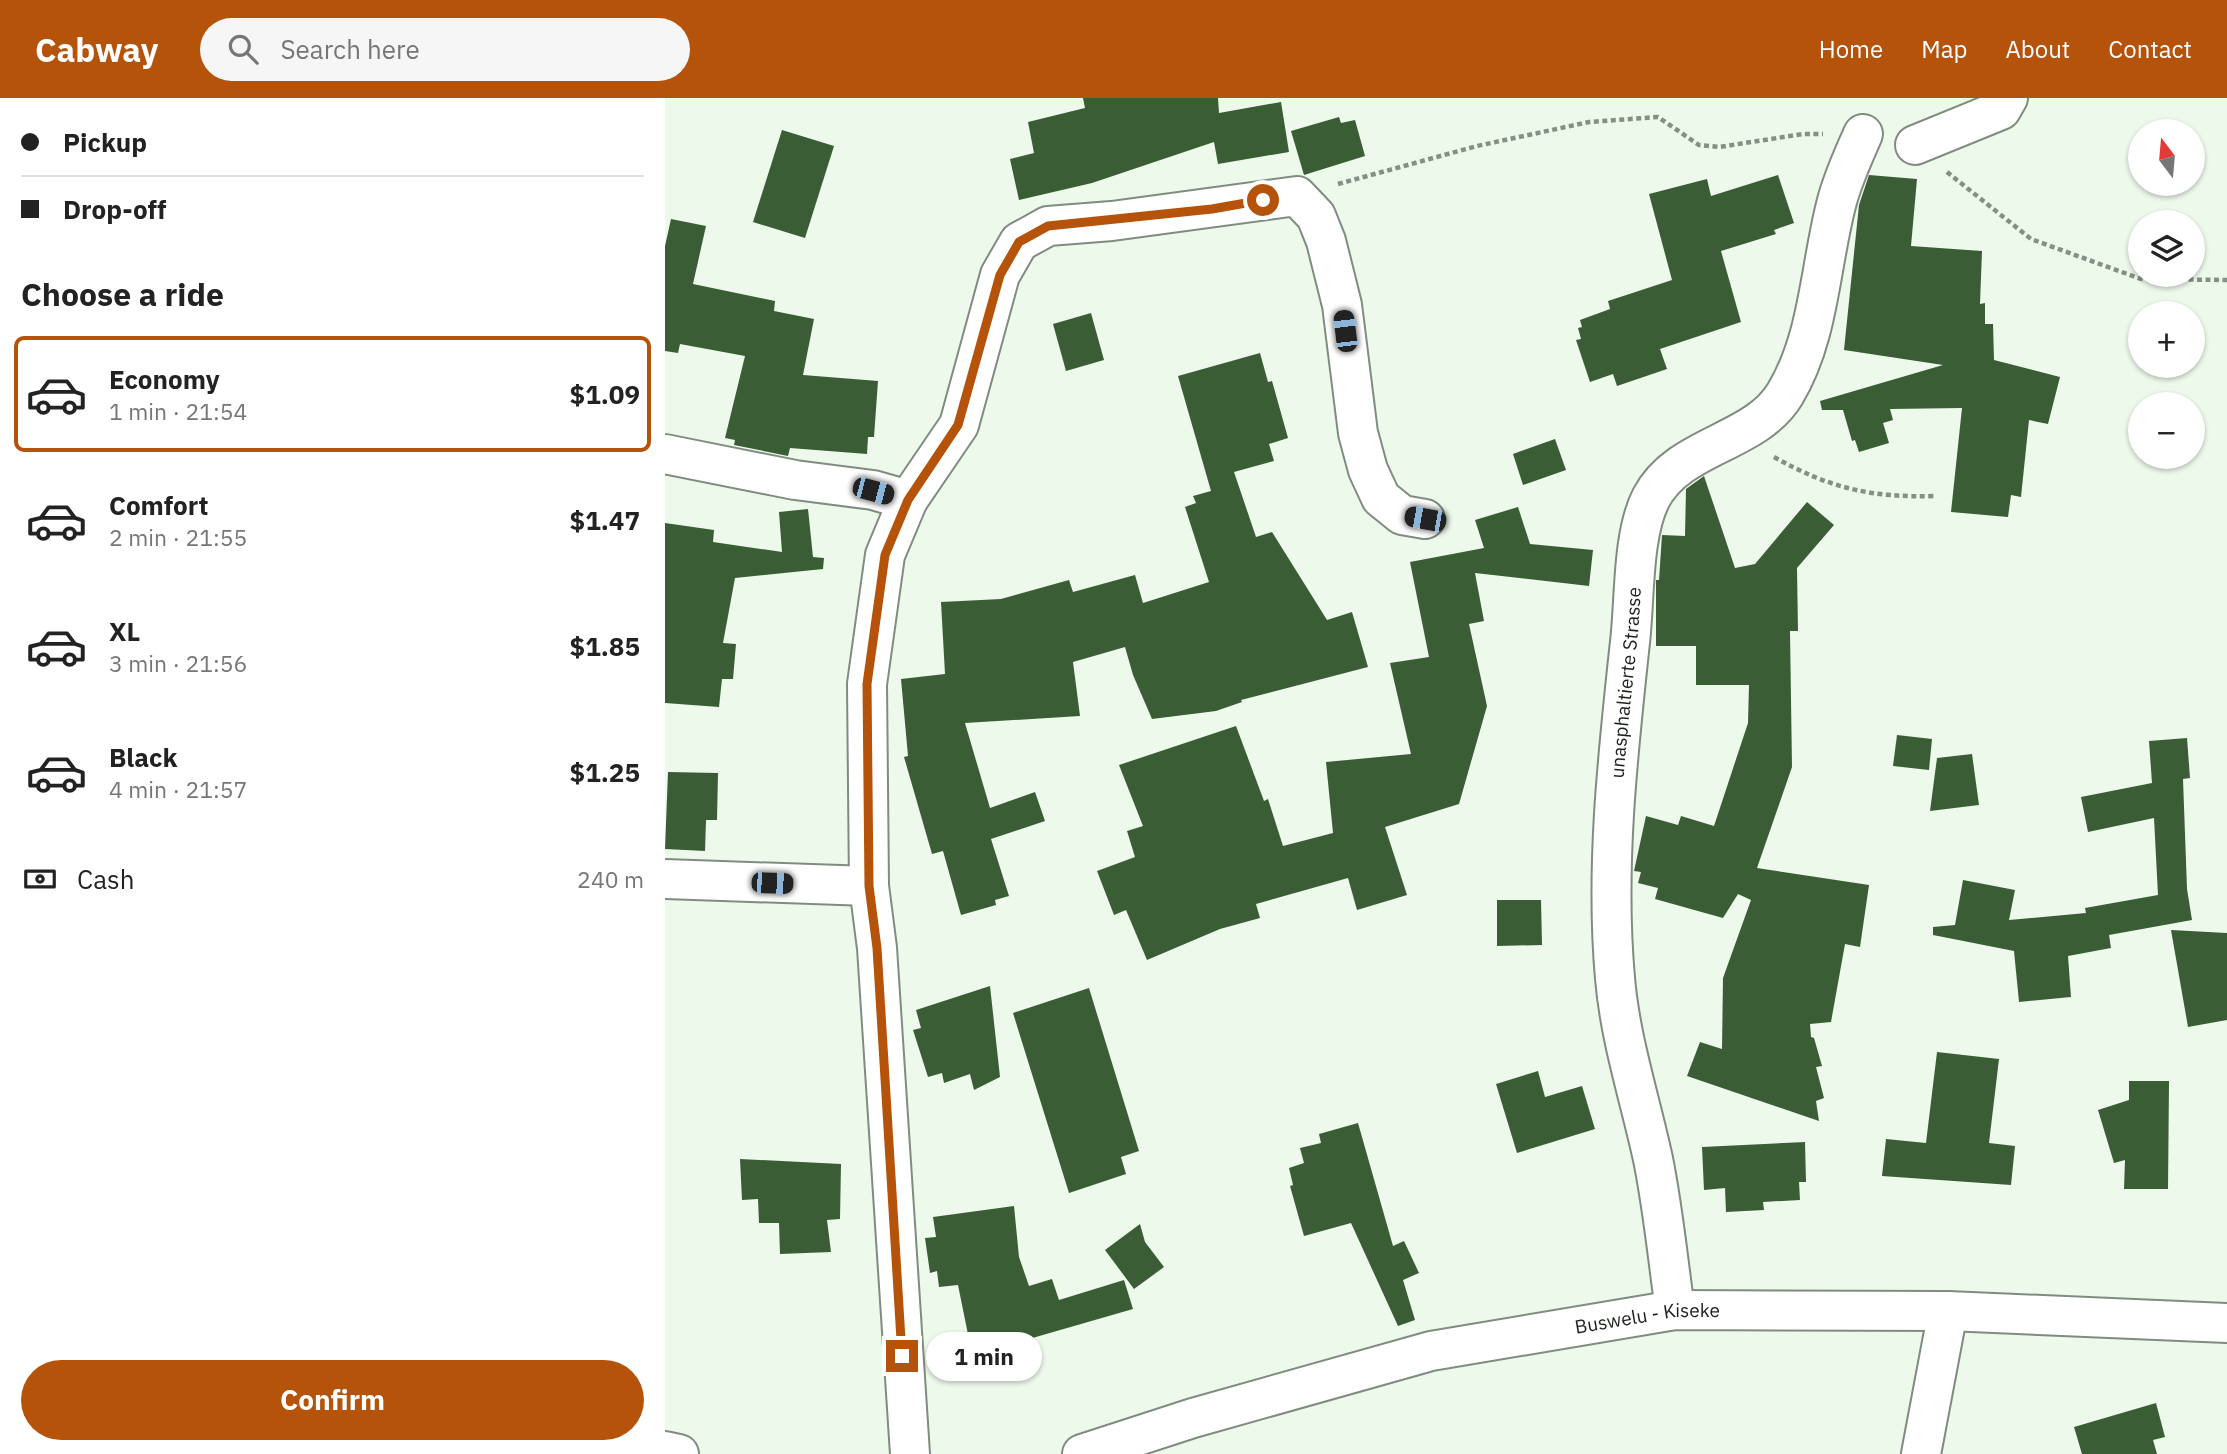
<!DOCTYPE html>
<html lang="en">
<head>
<meta charset="utf-8">
<style>
  body { margin:0; font-family:"IBM Plex Sans",sans-serif; background:#f6f6f6; color:#222; height:100vh; display:flex; flex-direction:column; font-size:26px; white-space:nowrap }
  * { box-sizing:border-box; margin:0 }
  p { font-size:23px; color:#767676 }
  .icon { flex:none; width:38px; height:38px; fill:none; stroke:currentColor; stroke-width:2; stroke-linecap:round; stroke-linejoin:round }
  .map { position:relative; flex:1; overflow:hidden }
  .sheet { display:flex; flex-direction:column; background:#fff; width:665px }
  .sheet>* { flex:none }
  .banner { display:grid; align-content:center; height:154px; padding:0 21px; background:#fff }
  .needle { width:46px; rotate:344deg }
  .tools { position:absolute; left:1463px; top:21px; display:grid; gap:14px }
  .tools a { display:grid; place-items:center; width:77px; height:77px; border-radius:50%; background:#fff; box-shadow:0 2px 5px #0004; font-size:35px }
  .end { position:absolute; width:32px; height:32px; margin:-16px; border:9px solid #b45309; background:#fff; box-shadow:0 0 0 4px #fff }
  .from { border-radius:50% }
  .bubble { position:absolute; height:49px; border-radius:24px; background:#fff; box-shadow:0 2px 5px #0004; font-size:23px; font-weight:800; line-height:49px; text-align:center }
  .car { position:absolute; width:21px; height:42px; margin:-21px -10px; border-radius:9px; box-shadow:0 0 5px 2px #0007; background:linear-gradient(#222 24%,#8ab4d8 0 40%,#222 0 76%,#8ab4d8 0 86%,#222 0) }
  .banner b { display:flex; align-items:center; gap:24px; height:66px; font-size:26px }
  .banner b+b { border-top:2px solid #e0e0e0 }
  .banner i { width:18px; height:18px; background:#222 }
  ul { padding:0; list-style:none }
  li { display:flex; align-items:center; gap:21px; height:116px; margin:0 14px 10px; padding:0 7px; border:4px solid transparent; border-radius:10px }
  li div { flex:1 }
  li b { display:block; font-size:26px }
  li em { font-style:normal; font-weight:800 }
  li.current { border-color:#b45309 }
  li>.icon { width:63px; height:63px; stroke-width:1.5 }
  h2 { padding:0 21px; font-size:32px; line-height:84px }
  .pay { display:flex; align-items:center; gap:18px; height:77px; padding:0 21px; font-size:26px }
  .pay p { margin-inline-start:auto }
  .button { display:flex; gap:14px; margin-top:auto; padding:14px 21px }
  .button a { flex:1; height:80px; border-radius:42px; background:#b45309; color:#fff; font-size:28px; font-weight:800; line-height:80px; text-align:center }
  header { display:flex; align-items:center; gap:42px; box-sizing:border-box; height:98px; padding:0 35px; background:#b45309; color:#fff }
  header strong { font-size:33px }
  nav { display:flex; gap:38px; margin-inline-start:auto; font-size:24px }
  .search { width:490px; height:63px; background:#f6f6f6; display:flex; align-items:center; gap:18px; box-sizing:border-box; padding:0 24px; border-radius:38px; color:#767676; font-size:26px }
  main { display:flex; flex:1; min-height:0 }
  .map>svg:first-child { display:block }
  .building { fill:#3a5d36 }
  .lines { fill:none; stroke-linecap:round; stroke-linejoin:round }
  .minor-casing { stroke:#818c80; stroke-width:42 }
  .major-casing { stroke:#818c80; stroke-width:42 }
  .path { stroke:#868f85; stroke-width:4.5; stroke-dasharray:5 3.5; stroke-linecap:butt }
  .minor { stroke:#fff; stroke-width:38 }
  .major { stroke:#fff; stroke-width:38 }
  .route { stroke:#b45309; stroke-width:9 }
  .labels { text-anchor:middle; stroke-width:7; stroke-linejoin:round; paint-order:stroke }
  .street-label { font-size:19px; fill:#1b201b; stroke:#fff }
</style>
</head>
<body>
<header>
<strong>Cabway</strong>
<div class="search"><svg class="icon" aria-label="search" viewBox="0 0 24 24"><circle cx="10" cy="10" r="6"/><path d="M15 15l6 6"/></svg>Search here</div>
<nav><a>Home</a><a>Map</a><a>About</a><a>Contact</a></nav>
</header>
<main>
<section class="sheet">
<div class="banner">
<b><i class="from"></i>Pickup</b>
<b><i></i>Drop-off</b>
</div>
<h2>Choose a ride</h2>
<ul>
<li class="current"><svg class="icon" aria-label="car" viewBox="0 0 24 24"><path d="M5 17H2v-5l4-1 3-4h7l3 4 3 1v5h-3M9 17h6M6 11h13"/><circle cx="7" cy="17" r="2"/><circle cx="17" cy="17" r="2"/></svg><div><b>Economy</b><p>1 min · 21:54</p></div><em>$1.09</em></li>
<li><svg class="icon" aria-label="car" viewBox="0 0 24 24"><path d="M5 17H2v-5l4-1 3-4h7l3 4 3 1v5h-3M9 17h6M6 11h13"/><circle cx="7" cy="17" r="2"/><circle cx="17" cy="17" r="2"/></svg><div><b>Comfort</b><p>2 min · 21:55</p></div><em>$1.47</em></li>
<li><svg class="icon" aria-label="car" viewBox="0 0 24 24"><path d="M5 17H2v-5l4-1 3-4h7l3 4 3 1v5h-3M9 17h6M6 11h13"/><circle cx="7" cy="17" r="2"/><circle cx="17" cy="17" r="2"/></svg><div><b>XL</b><p>3 min · 21:56</p></div><em>$1.85</em></li>
<li><svg class="icon" aria-label="car" viewBox="0 0 24 24"><path d="M5 17H2v-5l4-1 3-4h7l3 4 3 1v5h-3M9 17h6M6 11h13"/><circle cx="7" cy="17" r="2"/><circle cx="17" cy="17" r="2"/></svg><div><b>Black</b><p>4 min · 21:57</p></div><em>$1.25</em></li>
</ul>
<div class="pay"><svg class="icon" aria-label="cash" viewBox="0 0 24 24"><path d="M3 7h18v10H3z"/><circle cx="12" cy="12" r="2"/></svg>Cash<p>240 m</p></div>
<div class="button"><a>Confirm</a></div>
</section>
<div class="map">
<svg width="1562" height="1356" viewBox="0 0 1562 1356">
  <rect width="100%" height="100%" fill="#edf9eb"/>
  <g class="building">
    <polygon points="418,0 553,0 554,15 616,4 624,54 553,66 549,44 427,85 354,102 345,61 369,55 363,24 420,10"/>
    <polygon points="674,19 676,25 690,22 700,58 639,77 626,33"/>
    <polygon points="117,32 169,48 140,140 88,124"/>
    <polygon points="1113,77 1129,125 1109,132 1111,136 1056,153 1076,224 995,251 1002,271 952,288 948,276 925,284 911,242 916,241 913,230 917,229 915,222 945,211 943,203 1007,182 984,96 1042,81 1046,98"/>
    <polygon points="1204,77 1252,81 1246,148 1317,153 1315,206 1320,205 1320,226 1328,226 1329,262 1395,279 1383,326 1364,322 1356,399 1346,397 1343,419 1286,414 1297,310 1225,311 1228,322 1218,325 1224,345 1194,354 1190,342 1187,343 1178,312 1157,312 1155,303 1278,267 1179,252 1194,107"/>
    <polygon points="6,121 41,128 28,186 110,203 109,213 149,221 138,277 213,283 209,339 203,339 202,356 125,350 123,358 69,347 70,342 60,340 80,258 15,246 13,255 0,253 0,148"/>
    <polygon points="426,215 439,262 401,273 388,226"/>
    <polygon points="595,255 603,284 607,283 623,340 604,346 609,363 569,374 591,439 607,434 662,522 687,514 703,569 576,602 577,604 551,613 487,621 468,577 460,549 408,564 415,618 300,625 325,710 370,694 380,723 326,741 344,798 330,802 331,807 296,817 278,753 267,756 239,659 243,658 236,581 280,576 276,504 336,501 404,482 408,494 470,477 478,505 544,484 520,409 531,405 528,398 546,393 513,278"/>
    <polygon points="890,341 901,372 858,387 848,356"/>
    <polygon points="1039,378 1070,470 1090,466 1142,404 1169,427 1132,470 1133,533 1125,533 1127,669 1092,770 1204,787 1195,849 1180,846 1166,924 1145,926 1146,939 1149,940 1157,968 1151,969 1159,1000 1151,1003 1154,1023 1022,978 1035,944 1057,951 1058,880 1086,802 1073,796 1058,820 990,801 993,790 973,785 976,774 969,773 981,718 1013,727 1016,718 1049,728 1083,625 1084,587 1031,587 1031,548 991,548 991,482 994,482 997,437 1020,438 1021,391"/>
    <polygon points="853,409 865,446 928,452 924,488 810,475 819,523 804,526 822,608 794,706 720,729 742,797 692,812 683,780 591,806 595,820 555,831 482,862 461,812 449,817 432,773 470,759 462,733 478,728 454,667 571,628 599,703 603,701 618,748 668,735 661,664 746,656 725,565 764,559 745,464 819,450 810,422"/>
    <polygon points="143,411 148,459 159,460 158,471 70,480 58,545 71,546 68,581 57,581 54,609 0,605 0,425 49,432 48,444 117,454 114,414"/>
    <polygon points="1232,637 1267,641 1264,672 1228,668"/>
    <polygon points="1522,640 1525,680 1518,681 1522,791 1527,822 1444,837 1446,850 1403,858 1406,899 1354,904 1349,853 1268,837 1268,829 1290,827 1298,782 1350,792 1344,822 1421,815 1420,810 1493,797 1489,720 1423,734 1416,699 1487,685 1484,643"/>
    <polygon points="1307,656 1314,707 1265,713 1272,660"/>
    <polygon points="3,674 53,675 52,722 41,722 40,753 0,751"/>
    <polygon points="832,802 876,802 877,847 832,848"/>
    <polygon points="1506,832 1562,835 1562,922 1523,929"/>
    <polygon points="325,888 335,979 309,992 305,976 279,985 277,975 263,979 248,932 256,930 251,912"/>
    <polygon points="424,890 474,1053 456,1059 461,1076 404,1095 348,915"/>
    <polygon points="1272,954 1334,961 1324,1045 1350,1048 1346,1087 1217,1078 1221,1041 1261,1045"/>
    <polygon points="873,973 880,999 917,988 930,1031 852,1055 831,986"/>
    <polygon points="1464,983 1504,983 1503,1091 1459,1091 1460,1062 1449,1065 1433,1012 1464,1002"/>
    <polygon points="693,1025 728,1148 739,1143 754,1175 738,1182 750,1222 733,1228 686,1125 639,1138 625,1088 628,1087 624,1070 639,1065 635,1050 656,1045 654,1036"/>
    <polygon points="1140,1044 1141,1084 1134,1084 1135,1102 1098,1104 1099,1112 1061,1114 1060,1090 1039,1092 1037,1049"/>
    <polygon points="75,1061 176,1066 175,1121 162,1122 166,1154 115,1156 114,1125 94,1125 93,1101 77,1102"/>
    <polygon points="349,1108 354,1159 364,1188 387,1181 394,1202 459,1182 468,1211 347,1246 348,1252 308,1261 293,1187 274,1189 272,1173 265,1175 260,1140 271,1139 268,1119"/>
    <polygon points="475,1126 480,1144 499,1169 469,1191 440,1152"/>
    <polygon points="1491,1305 1500,1339 1488,1342 1492,1356 1417,1356 1409,1329"/>
  </g>
  <g class="lines">
    <g class="minor-casing">
      <g id="minor">
        <polyline points="1250,47 1336,12 1343,0"/>
        <polyline points="0,356 130,382 208,392 243,402"/>
        <polyline points="0,781 204,788"/>
        <path id="s1" d="M1010,1212C1003,1162 998,1110 988,1061C975,1001 955,941 950,880C940,769 953,655 965,544C970,501 967,437 986,400C1014,346 1090,346 1120,296C1154,240 1155,169 1171,107C1177,82 1188,59 1198,36"/>
        <polyline points="245,1356 212,850 204,788 202,586 220,457 243,402 294,327 335,177 354,144 383,128 447,123 632,98 651,118 661,143 677,207 693,335 703,372 716,400 737,417 760,421"/>
        <polyline points="1256,1356 1283,1213"/>
      </g>
    </g>
    <g class="major-casing">
      <g id="major">
        <polyline points="0,1353 14,1356"/>
        <path id="s2" d="M417,1356L528,1320L766,1253L1010,1212L1283,1213L1562,1225"/>
      </g>
    </g>
    <g class="path">
      <polyline points="1282,74 1366,141 1476,181 1562,182"/>
      <polyline points="673,86 812,48 924,24 993,19 1034,47 1054,49 1138,36 1158,36"/>
      <path d="M1109,359C1164,390 1207,400 1270,398"/>
    </g>
    <use href="#minor" class="minor"/>
    <use href="#major" class="major"/>
  </g>
  <g class="lines">
    <polyline class="route" points="237,1258 212,850 204,788 202,586 220,457 243,402 293,327 335,177 354,144 383,128 547,111 598,102"/>
  </g>
  <g class="labels">
    <g class="street-label">
      <text dy="7" stroke="none"><textPath href="#s1" startOffset="634">unasphaltierte Strasse</textPath></text>
      <text dy="7" stroke="none"><textPath href="#s2" startOffset="583">Buswelu - Kiseke</textPath></text>
    </g>
  </g>
</svg>
<div class="tools">
<a><svg class="needle" viewBox="-14 -14 28 28"><path d="M0-13l5 13h-10z" fill="#e53935"/><path d="M0 13l5-13h-10z" fill="#767676"/></svg></a>
<a><svg class="icon" aria-label="layers" viewBox="0 0 24 24"><path d="M12 4l9 5-9 5-9-5zM3 14l9 5 9-5"/></svg></a>
<a>+</a>
<a>−</a>
</div>
<i class="end from" style="left:598px;top:102px"></i>
<i class="end" style="left:237px;top:1258px"></i>
<div class="bubble" style="left:261px;top:1234px;width:116px">1 min</div>
<i class="car" style="left:680px;top:233px;rotate:353deg"></i>
<i class="car" style="left:208px;top:393px;rotate:105deg"></i>
<i class="car" style="left:760px;top:421px;rotate:280deg"></i>
<i class="car" style="left:107px;top:785px;rotate:92deg"></i>
</div>
</main>
</body>
</html>
